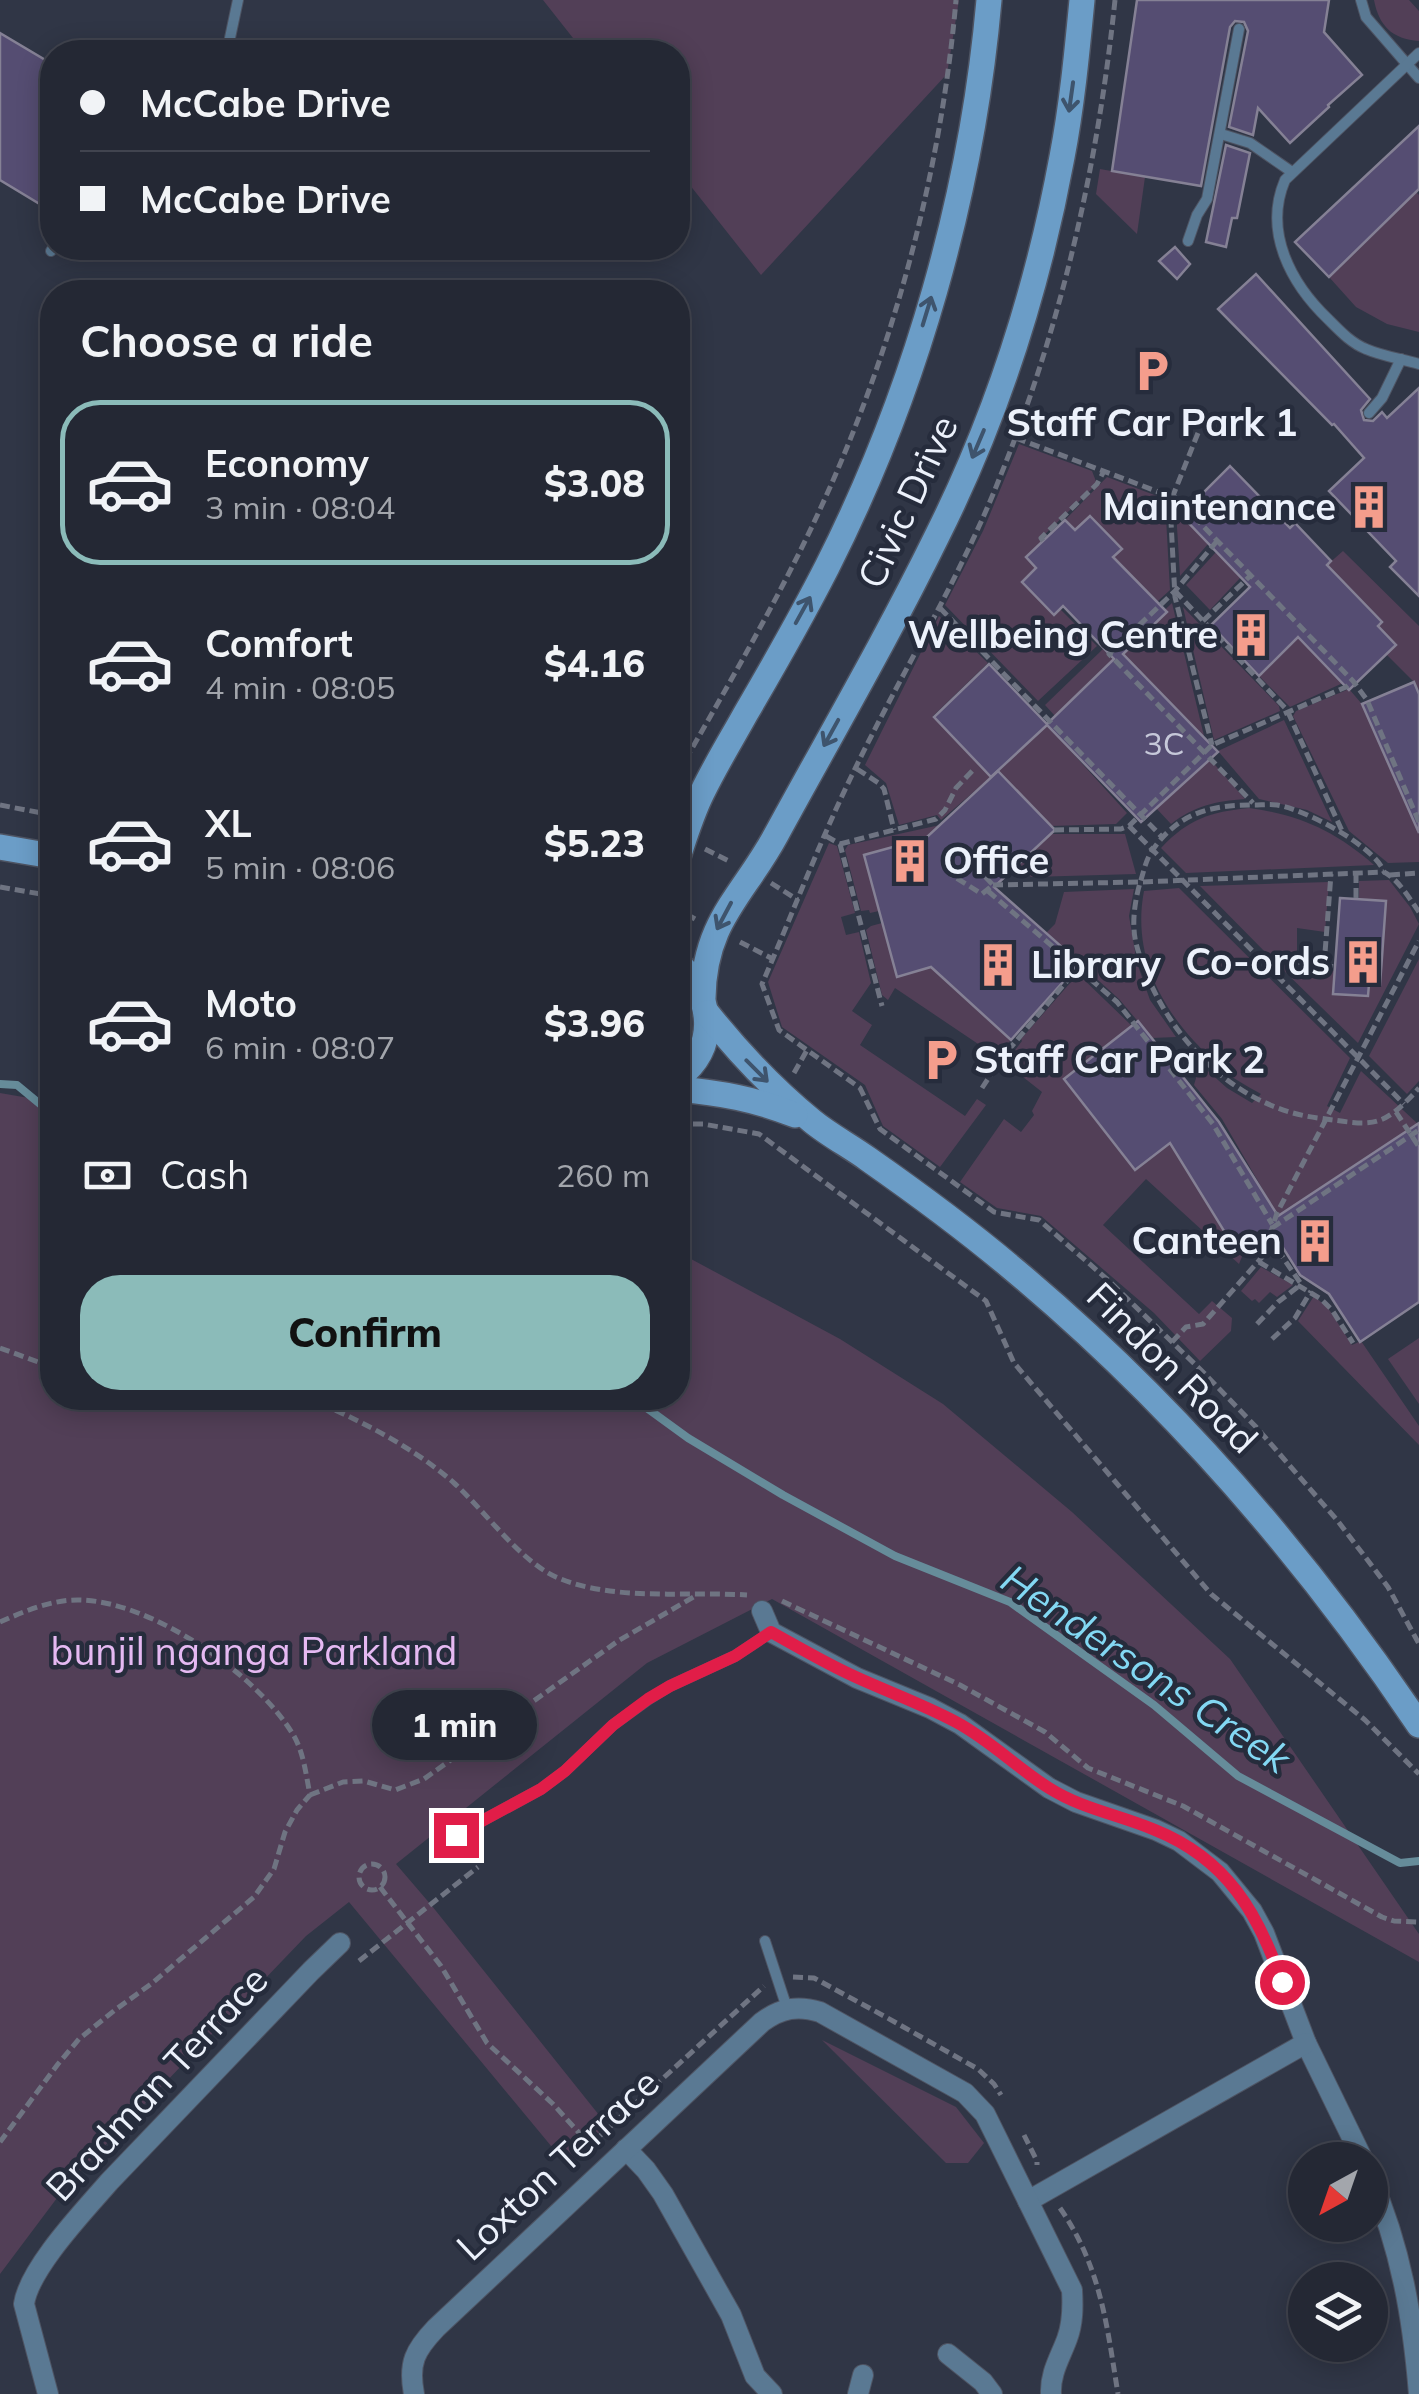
<!DOCTYPE html>
<html lang="en">
<head>
<meta charset="utf-8">
<style>
  body { margin:0; font-family:Mulish,sans-serif; background:#2c303c; color:#f1f3f6; height:100vh; display:flex; flex-direction:column; font-size:38px; white-space:nowrap }
  * { box-sizing:border-box; margin:0 }
  p { font-size:32px; color:#a3a6ac }
  .icon { flex:none; width:55px; height:55px; fill:none; stroke:currentColor; stroke-width:2; stroke-linecap:round; stroke-linejoin:round }
  .map { position:relative; flex:1; overflow:hidden }
  .panel { position:absolute; left:40px; top:280px; width:650px; height:1130px; display:flex; flex-direction:column; background:#242834; border-radius:40px; box-shadow:0 5px 25px #0003,0 0 0 2px #41444f }
  .panel>* { flex:none }
  .top-card { position:absolute; left:40px; top:40px; width:650px; height:220px; border-radius:40px; box-shadow:0 5px 25px #0003,0 0 0 2px #41444f; display:grid; align-content:center; height:220px; padding:0 40px; background:#242834 }
  .needle { width:65px; rotate:220deg }
  .fabs { position:absolute; left:1288px; top:2142px; display:grid; gap:20px }
  .fabs a { display:grid; place-items:center; width:100px; height:100px; border-radius:50%; background:#242834; box-shadow:0 5px 25px #0003,0 0 0 2px #41444f; font-size:50px }
  .end { position:absolute; width:45px; height:45px; margin:-22px; border:12px solid #e11d48; background:#fff; box-shadow:0 0 0 5px #fff }
  .from { border-radius:50% }
  .bubble { position:absolute; height:70px; border-radius:35px; background:#242834; box-shadow:0 5px 25px #0003,0 0 0 2px #41444f; font-size:32px; font-weight:800; line-height:70px; text-align:center }
  .top-card b { display:flex; align-items:center; gap:35px; height:95px; font-size:38px }
  .top-card b+b { border-top:2px solid #41444f }
  .top-card i { width:25px; height:25px; background:#f1f3f6 }
  ul { padding:0; list-style:none }
  li { display:flex; align-items:center; gap:30px; height:165px; margin:0 20px 15px; padding:0 20px; border:5px solid transparent; border-radius:40px }
  li div { flex:1 }
  li b { display:block; font-size:38px }
  li em { font-style:normal; font-weight:800 }
  li.on { border-color:#8bbbb9 }
  li>.icon { width:90px; height:90px; stroke-width:1.5 }
  h2 { padding:0 40px; font-size:45px; line-height:120px }
  .pay { display:flex; align-items:center; gap:25px; height:110px; padding:0 40px; font-size:38px }
  .pay p { margin-inline-start:auto }
  .primary-button { display:flex; gap:20px; margin-top:auto; padding:20px 40px }
  .primary-button a { flex:1; height:115px; border-radius:40px; background:#8bbbb9; color:#111; font-size:40px; font-weight:800; line-height:115px; text-align:center }
  .map>svg:first-child { display:block }
  .green { fill:#523f57 }
  .lines { fill:none; stroke-linecap:round; stroke-linejoin:round }
  .stream { stroke:#668c9a; stroke-width:8 }
  .building { fill:#554d72; stroke:#858195; stroke-width:2.5 }
  .lane-casing { stroke:#4e5463; stroke-width:12 }
  .street-casing { stroke:#4e5463; stroke-width:22 }
  .secondary-casing { stroke:#4e5463; stroke-width:28 }
  .path { stroke:#6f7482; stroke-width:5; stroke-dasharray:10 5; stroke-linecap:butt }
  .lane { stroke:#5a7993; stroke-width:10 }
  .street { stroke:#5a7993; stroke-width:20 }
  .secondary { stroke:#6b9dc7; stroke-width:25 }
  .oneway { stroke:#3e546d }
  .route { stroke:#e11d48; stroke-width:12 }
  .labels { text-anchor:middle; stroke-width:9; stroke-linejoin:round; paint-order:stroke }
  .number-label { font-size:32px; fill:#c6c8d9 }
  .poi-label { font-size:38px; font-weight:bold; fill:#ecf1fb; stroke:#262c3c; text-anchor:end }
  .street-label { font-size:38px; fill:#ecf1fb; stroke:#262c3c }
  .park-label { font-size:38px; fill:#e5b9f2; stroke:#262c3c }
  .water-label { font-size:40px; font-style:italic; fill:#83d8f3; stroke:#262c3c }
</style>
</head>
<body>
<div class="map">
<svg width="1419" height="2394" viewBox="0 0 1419 2394">
  <rect width="100%" height="100%" fill="#303646"/>
  <g class="green">
    <polygon points="543,0 959,0 947,74 761,275 678,170 678,52 584,52"/>
    <path d="M1374,0H1409L1419,11V41C1392,39 1379,26 1374,0Z"/>
    <polygon points="1100,169 1145,177 1137,234 1096,194"/>
    <polygon points="1416,192 1419,195 1419,332 1387,324 1356,307 1329,277"/>
    <polygon points="1019,444 1092,471 1097,484 1041,538 1042,541 1026,557 1036,568 1054,614 1060,609 1097,646 1038,701 945,605 983,531"/>
    <polygon points="1107,477 1165,499 1170,590 1158,601 1113,557 1121,549 1090,517 1075,530 1065,520"/>
    <polygon points="1176,510 1208,544 1180,576"/>
    <polygon points="1343,551 1419,626 1419,690 1414,682 1386,654 1396,645 1378,626 1382,621 1327,565"/>
    <polygon points="1216,552 1241,577 1210,610 1186,585"/>
    <polygon points="1250,587 1343,683 1290,707 1259,676 1290,644 1242,594"/>
    <polygon points="1172,603 1205,740 1119,654"/>
    <polygon points="1183,607 1279,706 1280,711 1214,740"/>
    <polygon points="939,616 988,663 933,716 991,777 941,820 937,815 899,825 886,783 865,765"/>
    <polygon points="1103,649 1113,660 1055,716 1045,705"/>
    <polygon points="1349,689 1361,703 1419,833 1419,862 1388,863 1349,831 1293,716 1296,711"/>
    <polygon points="1284,720 1332,822 1307,810 1259,799 1218,751"/>
    <polygon points="1047,725 1127,813 1116,824 1051,826 998,770"/>
    <path d="M1209,758L1245,799C1216,801 1194,806 1171,824L1156,808Z"/>
    <path d="M1249,808C1300,815 1335,831 1374,865L1186,873L1161,848C1188,819 1210,812 1249,808Z"/>
    <polygon points="940,825 879,911 870,913 869,910 861,911 845,850 848,845"/>
    <polygon points="1051,834 1125,834 1136,874 1031,877 1017,866"/>
    <polygon points="829,843 837,846 855,913 841,917 846,935 859,932 871,983 852,1011 872,1025 860,1045 965,1116 977,1099 986,1105 940,1167 883,1126 865,1085 782,1027 768,982"/>
    <polygon points="1389,880 1410,907 1419,924 1358,1043 1277,964 1335,971 1369,984 1379,985 1386,902 1359,899 1359,881"/>
    <polygon points="1329,882 1325,932 1297,928 1297,958 1270,957 1200,886"/>
    <path d="M1179,888L1350,1058L1327,1106L1340,1113L1361,1071L1418,1124L1278,1216L1222,1119L1194,1085L1200,1064L1227,1088L1252,1103L1261,1094C1247,1086 1234,1079 1221,1069C1211,1061 1203,1050 1194,1041C1156,1000 1133,948 1144,891Z"/>
    <polygon points="1134,889 1129,916 1137,963 1150,1000 1176,1037 1152,1038 1119,999 1046,933 1055,924 1064,892"/>
    <polygon points="882,923 897,976 924,969 948,939 935,970 1011,1040 996,1056 895,988 888,1000 882,995 866,930 871,926"/>
    <polygon points="1419,959 1419,1081 1407,1094 1369,1056"/>
    <polygon points="1078,974 1132,1026 1065,1079 1170,1143 1233,1244 1245,1238 1248,1242 1239,1264 1146,1179 1103,1225 1199,1314 1212,1301 1232,1318 1231,1331 1200,1361 1154,1313 1041,1216 997,1208 960,1182 1004,1119 1021,1132 1034,1115 1032,1111 1042,1092 1005,1063 1022,1041 1021,1039"/>
    <polygon points="0,1093 52,1102 52,1398 678,1398 678,1252 840,1339 943,1404 1072,1512 1230,1659 1419,1934 1419,1962 772,1599 647,1663 396,1864 432,1906 607,2125 566,2164 349,1902 306,1936 66,2186 0,2274"/>
    <polygon points="1261,1267 1293,1285 1277,1297 1270,1292 1259,1303 1255,1299 1252,1301 1241,1291"/>
    <polygon points="1314,1296 1328,1308 1352,1345 1361,1341 1419,1426 1419,1445 1298,1321"/>
    <polygon points="1419,1338 1419,1404 1388,1359"/>
    <polygon points="822,2040 956,2107 984,2143 968,2163 946,2163"/>
  </g>
  <g class="lines">
    <g class="stream">
      <polyline points="0,1084 17,1085 52,1114"/>
      <polyline points="633,1398 688,1438 783,1495 895,1556 1010,1602 1154,1705 1238,1776 1400,1863 1419,1861"/>
    </g>
  </g>
  <g class="building">
    <polygon points="1137,0 1329,0 1324,32 1362,75 1328,105 1329,107 1290,143 1258,108 1253,135 1229,127 1248,31 1244,22 1235,21 1230,27 1201,186 1112,171"/>
    <polygon points="0,33 52,64 52,190 43,206 0,180"/>
    <polygon points="1419,126 1419,189 1329,277 1295,242"/>
    <polygon points="1226,145 1250,153 1237,218 1232,218 1226,247 1206,242"/>
    <polygon points="1175,247 1190,264 1177,279 1159,261"/>
    <polygon points="1256,274 1370,399 1361,410 1364,420 1373,421 1382,412 1387,418 1419,388 1419,596 1390,567 1396,561 1329,491 1364,458 1334,424 1332,425 1218,309"/>
    <polygon points="1230,466 1290,528 1295,523 1331,561 1327,565 1382,622 1378,626 1396,645 1349,690 1298,637 1259,676 1211,625 1250,587 1181,515"/>
    <polygon points="1090,516 1122,549 1113,557 1167,612 1123,654 1218,752 1141,822 1047,725 991,777 934,717 989,664 1047,724 1114,659 1063,606 1054,615 1022,582 1036,568 1026,557 1065,520 1075,530"/>
    <polygon points="1414,682 1419,694 1419,833 1362,704"/>
    <polygon points="998,771 1055,830 994,887 1080,963 1011,1040 931,967 897,977 864,855 926,838"/>
    <polygon points="1340,898 1386,901 1380,985 1369,984 1368,996 1333,994"/>
    <polygon points="1138,1021 1219,1122 1278,1216 1419,1123 1419,1302 1360,1342 1329,1294 1300,1275 1277,1238 1232,1244 1170,1143 1135,1170 1064,1079"/>
  </g>
  <g class="lines">
    <g class="lane-casing">
      <g id="lane">
        <polyline points="1361,0 1366,17 1419,78"/>
        <polyline points="227,52 238,0"/>
        <path d="M1419,53L1285,180C1263,232 1291,284 1329,320C1340,331 1351,343 1366,349C1382,356 1402,359 1419,364"/>
        <polyline points="1221,134 1250,143 1292,172"/>
        <polyline points="1188,241 1197,215 1207,199 1239,29"/>
        <polyline points="51,251 53,248"/>
        <polyline points="1369,413 1382,398 1401,359"/>
        <polyline points="456,1835 541,1789 565,1771 613,1725 649,1699 670,1686 735,1656 771,1632"/>
        <polyline points="765,1941 787,2008"/>
      </g>
    </g>
    <g class="street-casing">
      <g id="street">
        <polyline points="762,1611 771,1632 857,1678 930,1708 960,1724 1049,1788 1076,1802 1156,1830 1179,1841 1220,1872 1252,1911 1264,1933 1306,2043 1363,2160"/>
        <polyline points="626,2149 646,2170 663,2194 731,2315 755,2376 772,2394"/>
        <path d="M1370,2177C1401,2247 1413,2319 1419,2394"/>
        <polyline points="1028,2201 1306,2043"/>
        <polyline points="948,2354 983,2382 992,2394"/>
        <path d="M48,2394L24,2304C29,2268 85,2210 109,2182L311,1971L340,1943"/>
        <path d="M414,2394C408,2363 415,2350 436,2328L762,2022C781,2008 798,2005 820,2012L965,2093L985,2114L1072,2290C1073,2307 1073,2323 1067,2339C1060,2358 1050,2373 1051,2394"/>
        <polyline points="858,2394 863,2375"/>
      </g>
    </g>
    <g class="secondary-casing">
      <g id="secondary">
        <polyline points="0,847 52,856"/>
        <path d="M678,857C685,836 692,813 702,793C715,766 731,740 746,713C774,665 802,616 827,567C915,393 972,194 989,0"/>
        <path d="M678,963C712,997 720,1045 678,1078"/>
        <path d="M703,998C704,921 743,896 776,835C830,736 887,638 937,536C996,418 1038,287 1062,157C1072,105 1077,52 1082,0"/>
        <path d="M707,1013C738,1052 773,1089 812,1121C829,1135 850,1146 868,1159C918,1194 967,1230 1013,1269C1171,1401 1304,1554 1419,1725"/>
        <path d="M678,1089C721,1093 755,1099 795,1115"/>
      </g>
    </g>
    <g class="path">
      <path d="M1115,0C1098,164 1062,324 1000,477C959,581 900,675 852,775C819,843 792,915 762,984L779,1030L860,1088L880,1129L994,1212L1039,1220L1108,1280L1204,1373L1257,1428L1337,1520L1388,1587L1419,1644"/>
      <polyline points="1198,433 1170,503 1175,597 1212,745"/>
      <polyline points="1016,438 1172,497"/>
      <polyline points="1173,495 1353,681 1367,700 1419,822"/>
      <polyline points="1043,541 1041,538 1097,484 1104,471"/>
      <polyline points="1217,541 1175,591 1109,654 1253,803"/>
      <polyline points="1175,591 1287,710 1343,833"/>
      <polyline points="940,608 1163,838"/>
      <polyline points="1203,621 1250,576"/>
      <polyline points="857,769 880,784 884,789 894,830"/>
      <path d="M678,773C728,685 780,597 822,505C894,348 941,172 956,0"/>
      <polyline points="0,805 52,815"/>
      <polyline points="1129,826 1404,1104"/>
      <polyline points="1054,830 1121,829 1129,826 1212,745 1346,687 1353,681"/>
      <polyline points="826,836 840,844 882,1006"/>
      <polyline points="840,844 936,819 945,810 956,788 975,768"/>
      <polyline points="705,849 731,862"/>
      <polygon points="975,866 993,885 982,894 950,874"/>
      <polyline points="1356,873 1356,899"/>
      <polyline points="1390,875 1419,873"/>
      <polyline points="771,883 798,900"/>
      <polyline points="993,885 1141,882 1384,872"/>
      <polyline points="0,887 52,896"/>
      <polyline points="988,891 1117,1002 1213,1124 1272,1224"/>
      <polyline points="678,909 695,919"/>
      <path d="M1419,912C1409,898 1399,880 1384,872C1375,846 1304,809 1277,805C1269,804 1261,805 1254,805C1212,805 1180,812 1154,848C1146,858 1144,871 1140,883C1136,896 1133,915 1134,928C1134,940 1139,954 1143,965C1170,1040 1237,1108 1318,1118C1373,1125 1380,1131 1419,1088"/>
      <polyline points="740,942 773,959"/>
      <polyline points="1264,962 1275,959 1335,967"/>
      <polyline points="1324,966 1331,874"/>
      <polyline points="794,1073 807,1050"/>
      <polyline points="982,1088 1001,1059 1077,969"/>
      <polyline points="1396,1112 1419,1147"/>
      <polyline points="678,1124 703,1124 759,1134 986,1301 1014,1363 1211,1594 1365,1720 1419,1774"/>
      <polyline points="1272,1228 1419,1130"/>
      <polyline points="1269,1237 1301,1284"/>
      <polyline points="1259,1262 1321,1299 1332,1310 1353,1343"/>
      <polyline points="1257,1324 1278,1302 1299,1286"/>
      <polyline points="1272,1339 1295,1318 1311,1291"/>
      <polyline points="1172,1342 1186,1327 1203,1324 1263,1256 1277,1213 1419,941"/>
      <polyline points="0,1348 52,1367"/>
      <path d="M308,1398C359,1420 412,1446 454,1483C484,1510 520,1561 556,1577C614,1602 685,1591 747,1595"/>
      <polyline points="782,1601 960,1685 1045,1732 1088,1768 1183,1806 1382,1917 1394,1921 1419,1922"/>
      <path d="M0,1622C25,1611 53,1599 81,1600C153,1602 258,1675 294,1736C304,1754 306,1775 310,1795L297,1810L285,1832L274,1869L254,1897L151,1984L115,2010L79,2039L58,2064L0,2142"/>
      <polyline points="310,1795 343,1782 364,1781 395,1790 424,1779 618,1641 697,1595"/>
      <circle cx="372" cy="1877" r="13"/>
      <polyline points="380,1887 441,1966 487,2043 553,2104 590,2145 764,1986"/>
      <polyline points="359,1961 478,1867"/>
      <polyline points="793,1977 814,1978 884,2016 978,2069 994,2084 1001,2095"/>
      <polyline points="1024,2135 1037,2161 1037,2165"/>
      <path d="M1060,2208C1101,2267 1107,2326 1118,2394"/>
    </g>
    <use href="#lane" class="lane"/>
    <use href="#street" class="street"/>
    <use href="#secondary" class="secondary"/>
  </g>
  <defs><path id="oneway-shaft" d="M-6 0H5M1.5-3L5.5 0L1.5 3" fill="none" stroke-width="1.6" stroke-linecap="round" stroke-linejoin="round" transform="scale(2.5)"/></defs>
  <g class="oneway">
    <use href="#oneway-shaft" transform="translate(1071 97) rotate(98)"/>
    <use href="#oneway-shaft" transform="translate(927 311) rotate(-73)"/>
    <use href="#oneway-shaft" transform="translate(978 444) rotate(113)"/>
    <use href="#oneway-shaft" transform="translate(803 610) rotate(-61)"/>
    <use href="#oneway-shaft" transform="translate(831 733) rotate(119)"/>
    <use href="#oneway-shaft" transform="translate(724 916) rotate(118)"/>
    <use href="#oneway-shaft" transform="translate(757 1071) rotate(45)"/>
  </g>
  <g class="lines">
    <path class="route" d="M456,1835L541,1789L565,1771L613,1725L648,1699L670,1686L735,1656L771,1632C800,1648 828,1665 858,1678C891,1693 924,1705 956,1722C990,1740 1017,1768 1049,1788C1082,1809 1120,1815 1155,1830C1227,1859 1258,1913 1282,1982"/>
  </g>
  <defs>
    <g id="parking-bare" transform="scale(3.45)"><path d="M-3.5-5.5H1a3.5 3.5 0 0 1 0 7H-1V5.5H-3.5ZM-1-3.4V-.6H.8a1.4 1.4 0 0 0 0-2.8Z" fill="#f49d8c" stroke="#262c3c" stroke-width="2.5" paint-order="stroke"/></g>
    <g id="building-bare" transform="scale(3.45)"><path d="M-4-6H4V6H1V3H-1V6H-4ZM-2.5-4.3h1.7v1.8h-1.7ZM.8-4.3h1.7v1.8H.8ZM-2.5-1h1.7V.8h-1.7ZM.8-1h1.7V.8H.8Z" fill="#f49d8c" stroke="#262c3c" stroke-width="2.5" paint-order="stroke"/></g>
  </defs>
  <g fill-rule="evenodd">
    <use href="#parking-bare" x="1152" y="371"/>
    <use href="#building-bare" x="1369" y="507"/>
    <use href="#building-bare" x="1251" y="635"/>
    <use href="#building-bare" x="910" y="861"/>
    <use href="#building-bare" x="1363" y="962"/>
    <use href="#building-bare" x="998" y="965"/>
    <use href="#parking-bare" x="941" y="1060"/>
    <use href="#building-bare" x="1315" y="1241"/>
  </g>
  <g class="labels">
    <g class="number-label">
      <text x="1164" y="755">3C</text>
    </g>
    <g class="poi-label">
      <text x="1152" y="436" text-anchor="middle">Staff Car Park 1</text>
      <text x="1336" y="520">Maintenance</text>
      <text x="1218" y="648">Wellbeing Centre</text>
      <text x="943" y="874" text-anchor="start">Office</text>
      <text x="1330" y="975">Co-ords</text>
      <text x="1031" y="978" text-anchor="start">Library</text>
      <text x="974" y="1073" text-anchor="start">Staff Car Park 2</text>
      <text x="1282" y="1254">Canteen</text>
    </g>
    <g class="street-label">
      <text transform="translate(908 502) rotate(-65)" y="13">Civic Drive</text>
      <text transform="translate(1172 1368) rotate(45)" y="13">Findon Road</text>
      <text transform="translate(157 2084) rotate(-47)" y="13">Bradman Terrace</text>
      <text transform="translate(558 2165) rotate(-43)" y="13">Loxton Terrace</text>
    </g>
    <g class="park-label">
      <text x="254" y="1665">bunjil nganga Parkland</text>
    </g>
    <g class="water-label">
      <text transform="translate(1146 1669) rotate(34)" y="14">Hendersons Creek</text>
    </g>
  </g>
</svg>
<div class="fabs">
<a><svg class="needle" viewBox="-14 -14 28 28"><path d="M0-13l5 13h-10z" fill="#e53935"/><path d="M0 13l5-13h-10z" fill="#a3a6ac"/></svg></a>
<a><svg class="icon" aria-label="layers" viewBox="0 0 24 24"><path d="M12 4l9 5-9 5-9-5zM3 14l9 5 9-5"/></svg></a>
</div>
<i class="end from" style="left:1282px;top:1982px"></i>
<i class="end" style="left:456px;top:1835px"></i>
<div class="bubble" style="left:372px;top:1690px;width:165px">1 min</div>
<div class="top-card">
<b><i class="from"></i>McCabe Drive</b>
<b><i></i>McCabe Drive</b>
</div>
<section class="panel">
<h2>Choose a ride</h2>
<ul>
<li class="on"><svg class="icon" aria-label="car" viewBox="0 0 24 24"><path d="M5 17H2v-5l4-1 3-4h7l3 4 3 1v5h-3M9 17h6M6 11h13"/><circle cx="7" cy="17" r="2"/><circle cx="17" cy="17" r="2"/></svg><div><b>Economy</b><p>3 min · 08:04</p></div><em>$3.08</em></li>
<li><svg class="icon" aria-label="car" viewBox="0 0 24 24"><path d="M5 17H2v-5l4-1 3-4h7l3 4 3 1v5h-3M9 17h6M6 11h13"/><circle cx="7" cy="17" r="2"/><circle cx="17" cy="17" r="2"/></svg><div><b>Comfort</b><p>4 min · 08:05</p></div><em>$4.16</em></li>
<li><svg class="icon" aria-label="car" viewBox="0 0 24 24"><path d="M5 17H2v-5l4-1 3-4h7l3 4 3 1v5h-3M9 17h6M6 11h13"/><circle cx="7" cy="17" r="2"/><circle cx="17" cy="17" r="2"/></svg><div><b>XL</b><p>5 min · 08:06</p></div><em>$5.23</em></li>
<li><svg class="icon" aria-label="car" viewBox="0 0 24 24"><path d="M5 17H2v-5l4-1 3-4h7l3 4 3 1v5h-3M9 17h6M6 11h13"/><circle cx="7" cy="17" r="2"/><circle cx="17" cy="17" r="2"/></svg><div><b>Moto</b><p>6 min · 08:07</p></div><em>$3.96</em></li>
</ul>
<div class="pay"><svg class="icon" aria-label="cash" viewBox="0 0 24 24"><path d="M3 7h18v10H3z"/><circle cx="12" cy="12" r="2"/></svg>Cash<p>260 m</p></div>
<div class="primary-button"><a>Confirm</a></div>
</section>
</div>
</body>
</html>
